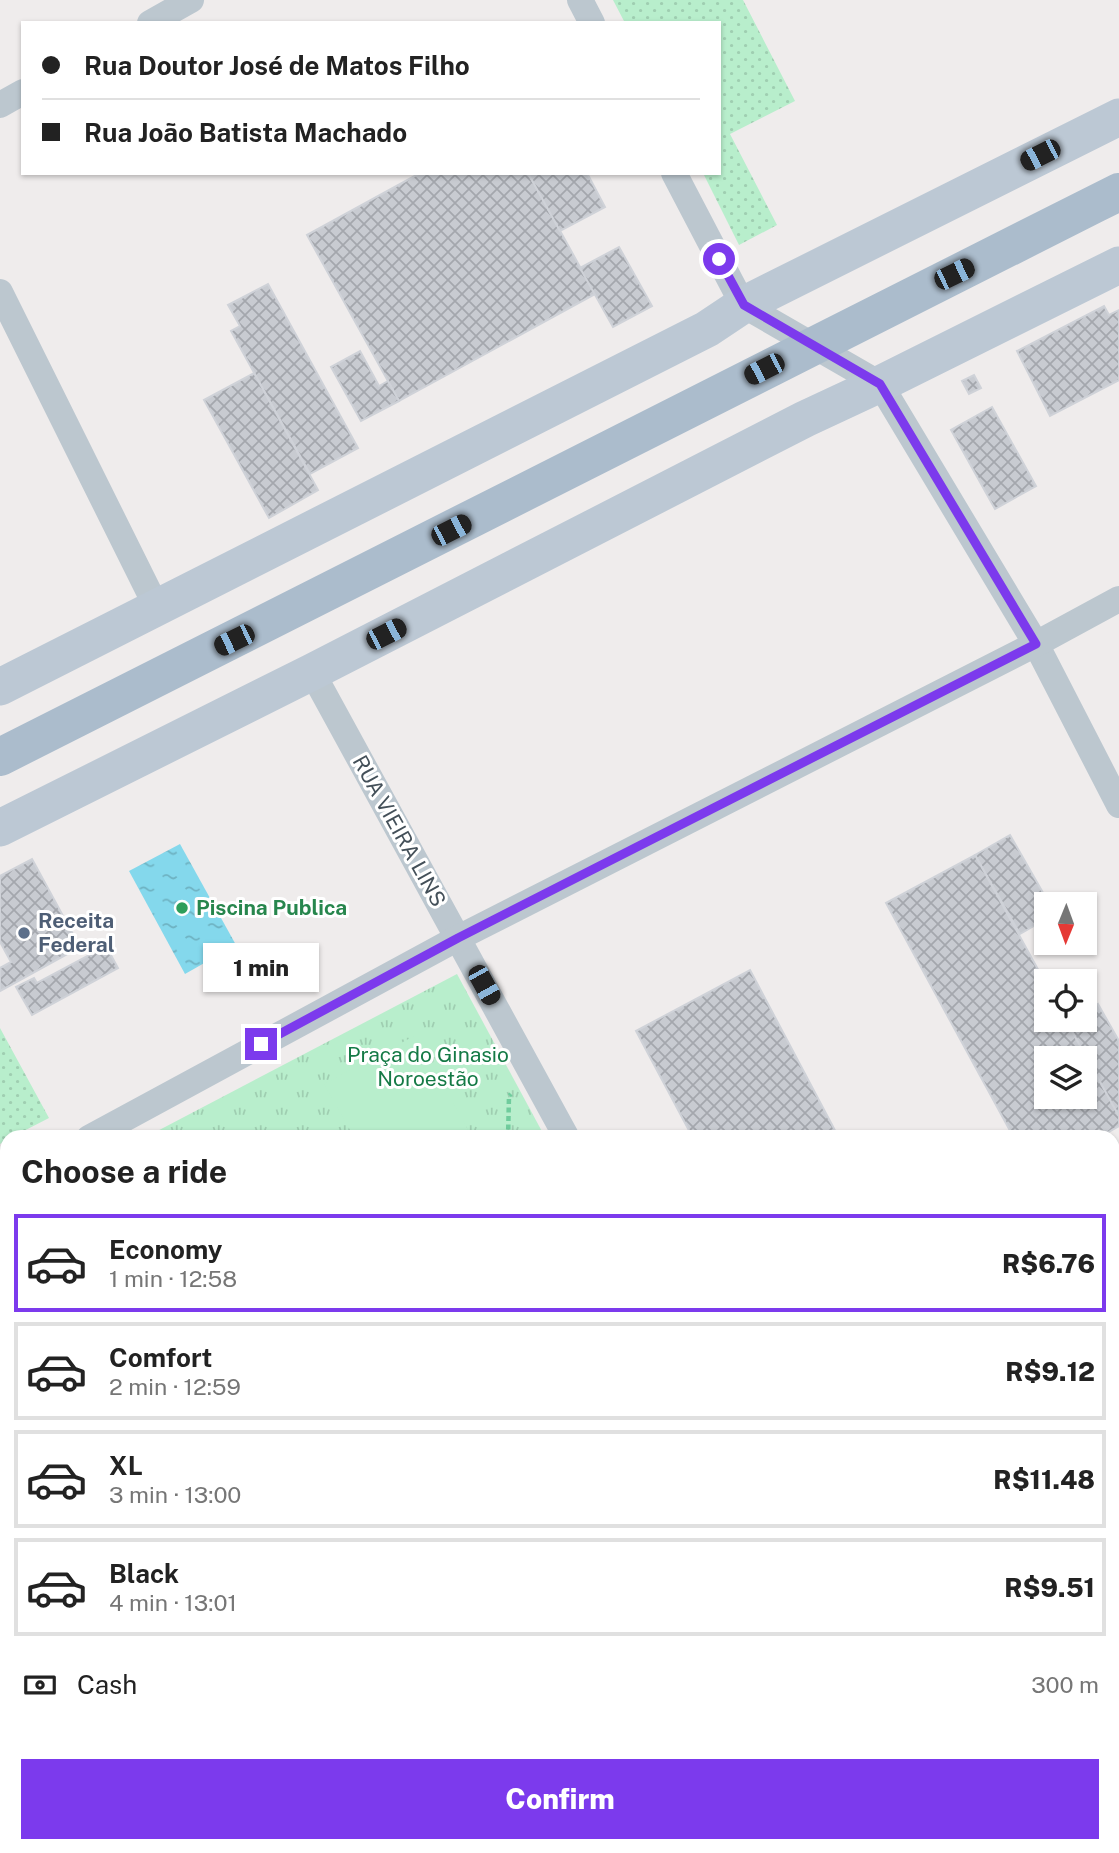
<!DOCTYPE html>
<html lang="en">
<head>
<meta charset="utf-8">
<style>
  body { margin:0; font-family:"Public Sans",sans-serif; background:#f2f2f2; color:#222; height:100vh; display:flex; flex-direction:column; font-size:26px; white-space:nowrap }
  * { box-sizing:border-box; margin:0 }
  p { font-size:23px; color:#767676 }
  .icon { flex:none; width:38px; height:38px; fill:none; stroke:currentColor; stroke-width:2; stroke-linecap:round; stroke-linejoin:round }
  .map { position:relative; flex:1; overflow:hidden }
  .drawer { position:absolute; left:0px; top:1130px; width:1120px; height:723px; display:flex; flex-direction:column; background:#fff; border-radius:21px 21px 0 0; box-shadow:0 2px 5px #0004 }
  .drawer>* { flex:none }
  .hud { position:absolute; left:21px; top:21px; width:700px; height:154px; border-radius:0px; box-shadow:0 2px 5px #0004; display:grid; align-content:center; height:154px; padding:0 21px; background:#fff }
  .needle { width:46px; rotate:181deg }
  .controls { position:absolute; left:1034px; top:892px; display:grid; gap:14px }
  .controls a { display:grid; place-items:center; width:63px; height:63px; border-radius:0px; background:#fff; box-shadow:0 2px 5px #0004; font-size:35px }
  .end { position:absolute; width:32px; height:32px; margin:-16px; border:9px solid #7c3aed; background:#fff; box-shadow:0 0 0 4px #fff }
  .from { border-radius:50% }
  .bubble { position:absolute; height:49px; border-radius:0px; background:#fff; box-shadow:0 2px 5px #0004; font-size:23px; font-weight:800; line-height:49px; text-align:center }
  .car { position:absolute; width:21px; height:42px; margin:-21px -10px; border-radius:9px; box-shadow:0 0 5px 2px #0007; background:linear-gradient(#222 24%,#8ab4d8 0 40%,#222 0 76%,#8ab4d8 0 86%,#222 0) }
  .hud b { display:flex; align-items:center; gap:24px; height:66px; font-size:26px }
  .hud b+b { border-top:2px solid #e0e0e0 }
  .hud i { width:18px; height:18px; background:#222 }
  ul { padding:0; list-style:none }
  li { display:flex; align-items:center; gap:21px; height:98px; margin:0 14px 10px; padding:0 7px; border:4px solid #e0e0e0; border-radius:0px }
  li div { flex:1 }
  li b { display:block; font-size:26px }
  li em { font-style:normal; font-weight:800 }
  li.current { border-color:#7c3aed }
  li>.icon { width:63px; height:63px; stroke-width:1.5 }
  h2 { padding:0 21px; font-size:32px; line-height:84px }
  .pay { display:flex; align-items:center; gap:18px; height:77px; padding:0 21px; font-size:26px }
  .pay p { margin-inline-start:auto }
  .action { display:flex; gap:14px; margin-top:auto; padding:14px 21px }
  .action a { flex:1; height:80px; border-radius:0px; background:#7c3aed; color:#fff; font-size:28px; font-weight:800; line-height:80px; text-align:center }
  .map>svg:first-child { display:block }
  .grass { fill:url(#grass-dots) }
  .cemetery { fill:url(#cemetery-stones) }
  .park { fill:url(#park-tufts) }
  .pitch { fill:#b8eecc }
  .water { fill:url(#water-ripples) }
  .building { fill:url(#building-cross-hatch); stroke:#cfd2d8; stroke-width:2; fill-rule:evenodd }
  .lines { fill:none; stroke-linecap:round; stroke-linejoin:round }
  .path { stroke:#70cc9d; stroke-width:4.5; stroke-dasharray:5 3.5; stroke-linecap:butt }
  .street { stroke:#bcc7cf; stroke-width:26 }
  .secondary { stroke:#bcc8d4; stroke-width:37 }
  .primary { stroke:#abbccc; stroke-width:38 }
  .route { stroke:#7c3aed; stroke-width:9 }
  .leisure-dot { fill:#2e9e5b; stroke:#fff; stroke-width:2.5 }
  .service-dot { fill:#5c6f8a; stroke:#fff; stroke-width:2.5 }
  .labels { text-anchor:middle; stroke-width:6; stroke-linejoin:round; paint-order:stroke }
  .street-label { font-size:21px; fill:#445059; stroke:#fff }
  .leisure-label { font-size:21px; font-weight:bold; fill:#27864d; stroke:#fff; text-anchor:start }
  .service-label { font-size:21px; font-weight:bold; fill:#4e5e75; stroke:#fff; text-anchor:start }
  .park-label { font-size:21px; fill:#157a46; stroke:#fff }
</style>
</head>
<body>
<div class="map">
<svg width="1119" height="1853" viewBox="0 0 1119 1853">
  <defs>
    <pattern id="grass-dots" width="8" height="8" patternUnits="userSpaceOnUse" patternTransform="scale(1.75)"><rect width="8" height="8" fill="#b8eecc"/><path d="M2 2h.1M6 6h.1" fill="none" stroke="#9fceb1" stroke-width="1.8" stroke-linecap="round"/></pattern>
    <pattern id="cemetery-stones" width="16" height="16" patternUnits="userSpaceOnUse" patternTransform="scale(1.75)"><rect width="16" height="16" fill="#b8eecc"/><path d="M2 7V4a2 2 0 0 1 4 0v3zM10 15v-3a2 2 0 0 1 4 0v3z" fill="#9fceb1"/></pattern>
    <pattern id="park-tufts" width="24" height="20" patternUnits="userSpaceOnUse" patternTransform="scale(1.75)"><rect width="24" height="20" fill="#b8eecc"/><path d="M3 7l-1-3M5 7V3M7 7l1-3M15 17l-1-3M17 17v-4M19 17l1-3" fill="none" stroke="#9fceb1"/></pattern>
    <pattern id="water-ripples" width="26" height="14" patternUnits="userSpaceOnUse" patternTransform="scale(1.75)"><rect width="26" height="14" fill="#84d8ec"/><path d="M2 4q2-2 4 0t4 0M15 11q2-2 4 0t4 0" fill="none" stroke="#6eb2c2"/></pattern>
    <pattern id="building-cross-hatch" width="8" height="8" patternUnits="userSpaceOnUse" patternTransform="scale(1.75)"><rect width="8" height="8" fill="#c8cbd1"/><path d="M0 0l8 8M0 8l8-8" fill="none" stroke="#a4a7ad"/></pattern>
  </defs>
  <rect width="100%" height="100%" fill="#efecec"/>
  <g class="grass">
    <polygon points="613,0 743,0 795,101 730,134 777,225 739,245 703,173 719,173 719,23 625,23"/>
    <polygon points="0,1028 49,1118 12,1137 7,1138 7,1140 0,1144"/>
  </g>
  <polygon class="cemetery" points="0,1762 7,1775 7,1846 45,1846 49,1853 0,1853"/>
  <g class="park">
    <polygon points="457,974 545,1137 144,1138"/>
    <polygon points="7,1209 7,1638 0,1626 0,1213"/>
  </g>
  <g class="pitch">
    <polygon points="416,1035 472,1137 354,1137 324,1084"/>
    <polygon points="0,1438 7,1451 7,1528 0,1532"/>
  </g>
  <polygon class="water" points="180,844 236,945 185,974 129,871"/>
  <g class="building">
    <polygon points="420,173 528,173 595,294 399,401 307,235"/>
    <polygon points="528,173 587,173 605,207 560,231"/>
    <polygon points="619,247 652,306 613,327 580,268"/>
    <polygon points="268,284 358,448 310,474 231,331 240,326 228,305"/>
    <polygon points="1104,306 1109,315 1119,310 1119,380 1050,416 1017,351"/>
    <polygon points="360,351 379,386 388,381 399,401 361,421 331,367"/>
    <polygon points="254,373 318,490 269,518 204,400"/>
    <polygon points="974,375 981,388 969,394 962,381"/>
    <polygon points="992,407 1036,486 995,509 951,430"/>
    <polygon points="1010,835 1050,905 1046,905 1046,919 1020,934 975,855"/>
    <path d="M975,855L1046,984V1020H1066L1119,1116V1126L1098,1138H1014L886,903ZM1046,1059H1085V1097H1046Z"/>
    <polygon points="32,859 80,947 0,991 0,968 11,962 0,942 0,876"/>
    <polygon points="106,946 118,968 32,1015 16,987 34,978 37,983"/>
    <polygon points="750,970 839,1138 693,1138 636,1031"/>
    <polygon points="1098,1004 1119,1041 1119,1116 1067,1022 1085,1020 1085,1012"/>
    <polygon points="376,1846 552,1846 539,1853 379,1853"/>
    <polygon points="552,1846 566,1846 569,1853 544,1853 543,1851"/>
    <polygon points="566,1846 646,1846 649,1853 569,1853"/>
    <polygon points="692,1846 760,1846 764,1853 695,1853"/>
  </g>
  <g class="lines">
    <g class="path">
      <polyline points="508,1138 509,1096 511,1094"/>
      <polyline points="0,1816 7,1829"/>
      <polyline points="16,1846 20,1853"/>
      <polyline points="552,1846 556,1853"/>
    </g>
    <g class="street">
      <polyline points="580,0 592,23"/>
      <polyline points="150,23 191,0"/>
      <polyline points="0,105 23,92"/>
      <polyline points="674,173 743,305 880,384 1036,644 1119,805"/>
      <polyline points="0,292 157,608"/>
      <polyline points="312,672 567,1138"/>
      <polyline points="89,1138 458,938 1036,644 1119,599"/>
      <polyline points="0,1186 7,1182"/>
      <polyline points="1113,1326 1119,1323"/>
      <polyline points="0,1681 7,1694"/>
      <polyline points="1113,1682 1119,1679"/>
      <polyline points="90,1846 94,1853"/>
      <polyline points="953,1846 956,1853"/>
      <polyline points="134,1853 146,1846"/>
    </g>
    <g class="secondary">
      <polyline points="0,687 707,329 743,305 1119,117"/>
      <polyline points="0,828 312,672 805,419 880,384 1119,265"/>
    </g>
    <path class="primary" d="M0,757C374,570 745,378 1119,192"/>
  </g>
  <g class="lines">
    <polyline class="route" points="261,1044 458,938 1036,644 880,384 744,305 719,259"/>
  </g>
  <circle class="leisure-dot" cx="182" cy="908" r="7"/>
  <circle class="service-dot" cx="24" cy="933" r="7"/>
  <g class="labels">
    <g class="street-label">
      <text transform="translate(399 831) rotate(61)" y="7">RUA VIEIRA LINS</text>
    </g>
    <g class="leisure-label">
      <text x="196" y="915">Piscina Publica</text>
    </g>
    <g class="service-label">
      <text x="38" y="928">Receita<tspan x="38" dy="24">Federal</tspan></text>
    </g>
    <g class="park-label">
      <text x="428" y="1062">Praça do Ginasio<tspan x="428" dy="24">Noroestão</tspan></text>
    </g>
  </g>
</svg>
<div class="controls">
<a><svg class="needle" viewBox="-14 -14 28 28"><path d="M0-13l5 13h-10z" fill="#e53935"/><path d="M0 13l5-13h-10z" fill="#767676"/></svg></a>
<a><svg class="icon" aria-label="locate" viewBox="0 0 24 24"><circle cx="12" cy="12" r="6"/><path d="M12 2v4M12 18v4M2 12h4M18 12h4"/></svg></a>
<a><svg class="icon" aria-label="layers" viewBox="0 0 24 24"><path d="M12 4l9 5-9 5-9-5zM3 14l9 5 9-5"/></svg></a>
</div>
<i class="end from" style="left:719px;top:259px"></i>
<i class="end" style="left:261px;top:1044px"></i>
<div class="bubble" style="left:203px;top:943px;width:116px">1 min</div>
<i class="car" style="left:1040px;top:155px;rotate:243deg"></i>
<i class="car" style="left:954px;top:274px;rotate:64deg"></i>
<i class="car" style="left:764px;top:369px;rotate:243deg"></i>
<i class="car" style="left:451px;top:530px;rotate:63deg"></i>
<i class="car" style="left:386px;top:634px;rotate:63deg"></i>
<i class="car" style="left:234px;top:640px;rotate:244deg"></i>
<i class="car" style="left:484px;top:985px;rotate:151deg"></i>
<div class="hud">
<b><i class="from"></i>Rua Doutor José de Matos Filho</b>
<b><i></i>Rua João Batista Machado</b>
</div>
<section class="drawer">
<h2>Choose a ride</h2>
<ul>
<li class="current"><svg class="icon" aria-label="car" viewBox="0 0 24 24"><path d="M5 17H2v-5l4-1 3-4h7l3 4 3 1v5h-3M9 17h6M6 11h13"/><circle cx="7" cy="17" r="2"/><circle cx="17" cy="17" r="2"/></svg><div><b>Economy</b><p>1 min · 12:58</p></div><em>R$6.76</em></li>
<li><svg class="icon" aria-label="car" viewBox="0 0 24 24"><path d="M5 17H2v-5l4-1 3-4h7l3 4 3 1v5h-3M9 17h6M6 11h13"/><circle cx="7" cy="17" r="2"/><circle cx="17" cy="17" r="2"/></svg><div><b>Comfort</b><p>2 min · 12:59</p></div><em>R$9.12</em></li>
<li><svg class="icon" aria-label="car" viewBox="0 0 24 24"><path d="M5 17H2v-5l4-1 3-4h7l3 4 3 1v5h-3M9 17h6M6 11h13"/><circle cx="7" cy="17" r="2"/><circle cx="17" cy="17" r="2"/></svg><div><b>XL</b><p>3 min · 13:00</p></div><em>R$11.48</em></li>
<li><svg class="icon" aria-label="car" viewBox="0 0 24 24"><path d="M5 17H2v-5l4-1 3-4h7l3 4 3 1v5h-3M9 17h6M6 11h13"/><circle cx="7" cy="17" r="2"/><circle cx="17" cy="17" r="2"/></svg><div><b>Black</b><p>4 min · 13:01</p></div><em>R$9.51</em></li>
</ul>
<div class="pay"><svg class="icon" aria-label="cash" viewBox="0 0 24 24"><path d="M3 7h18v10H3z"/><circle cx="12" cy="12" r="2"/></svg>Cash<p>300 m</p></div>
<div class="action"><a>Confirm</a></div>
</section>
</div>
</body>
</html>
